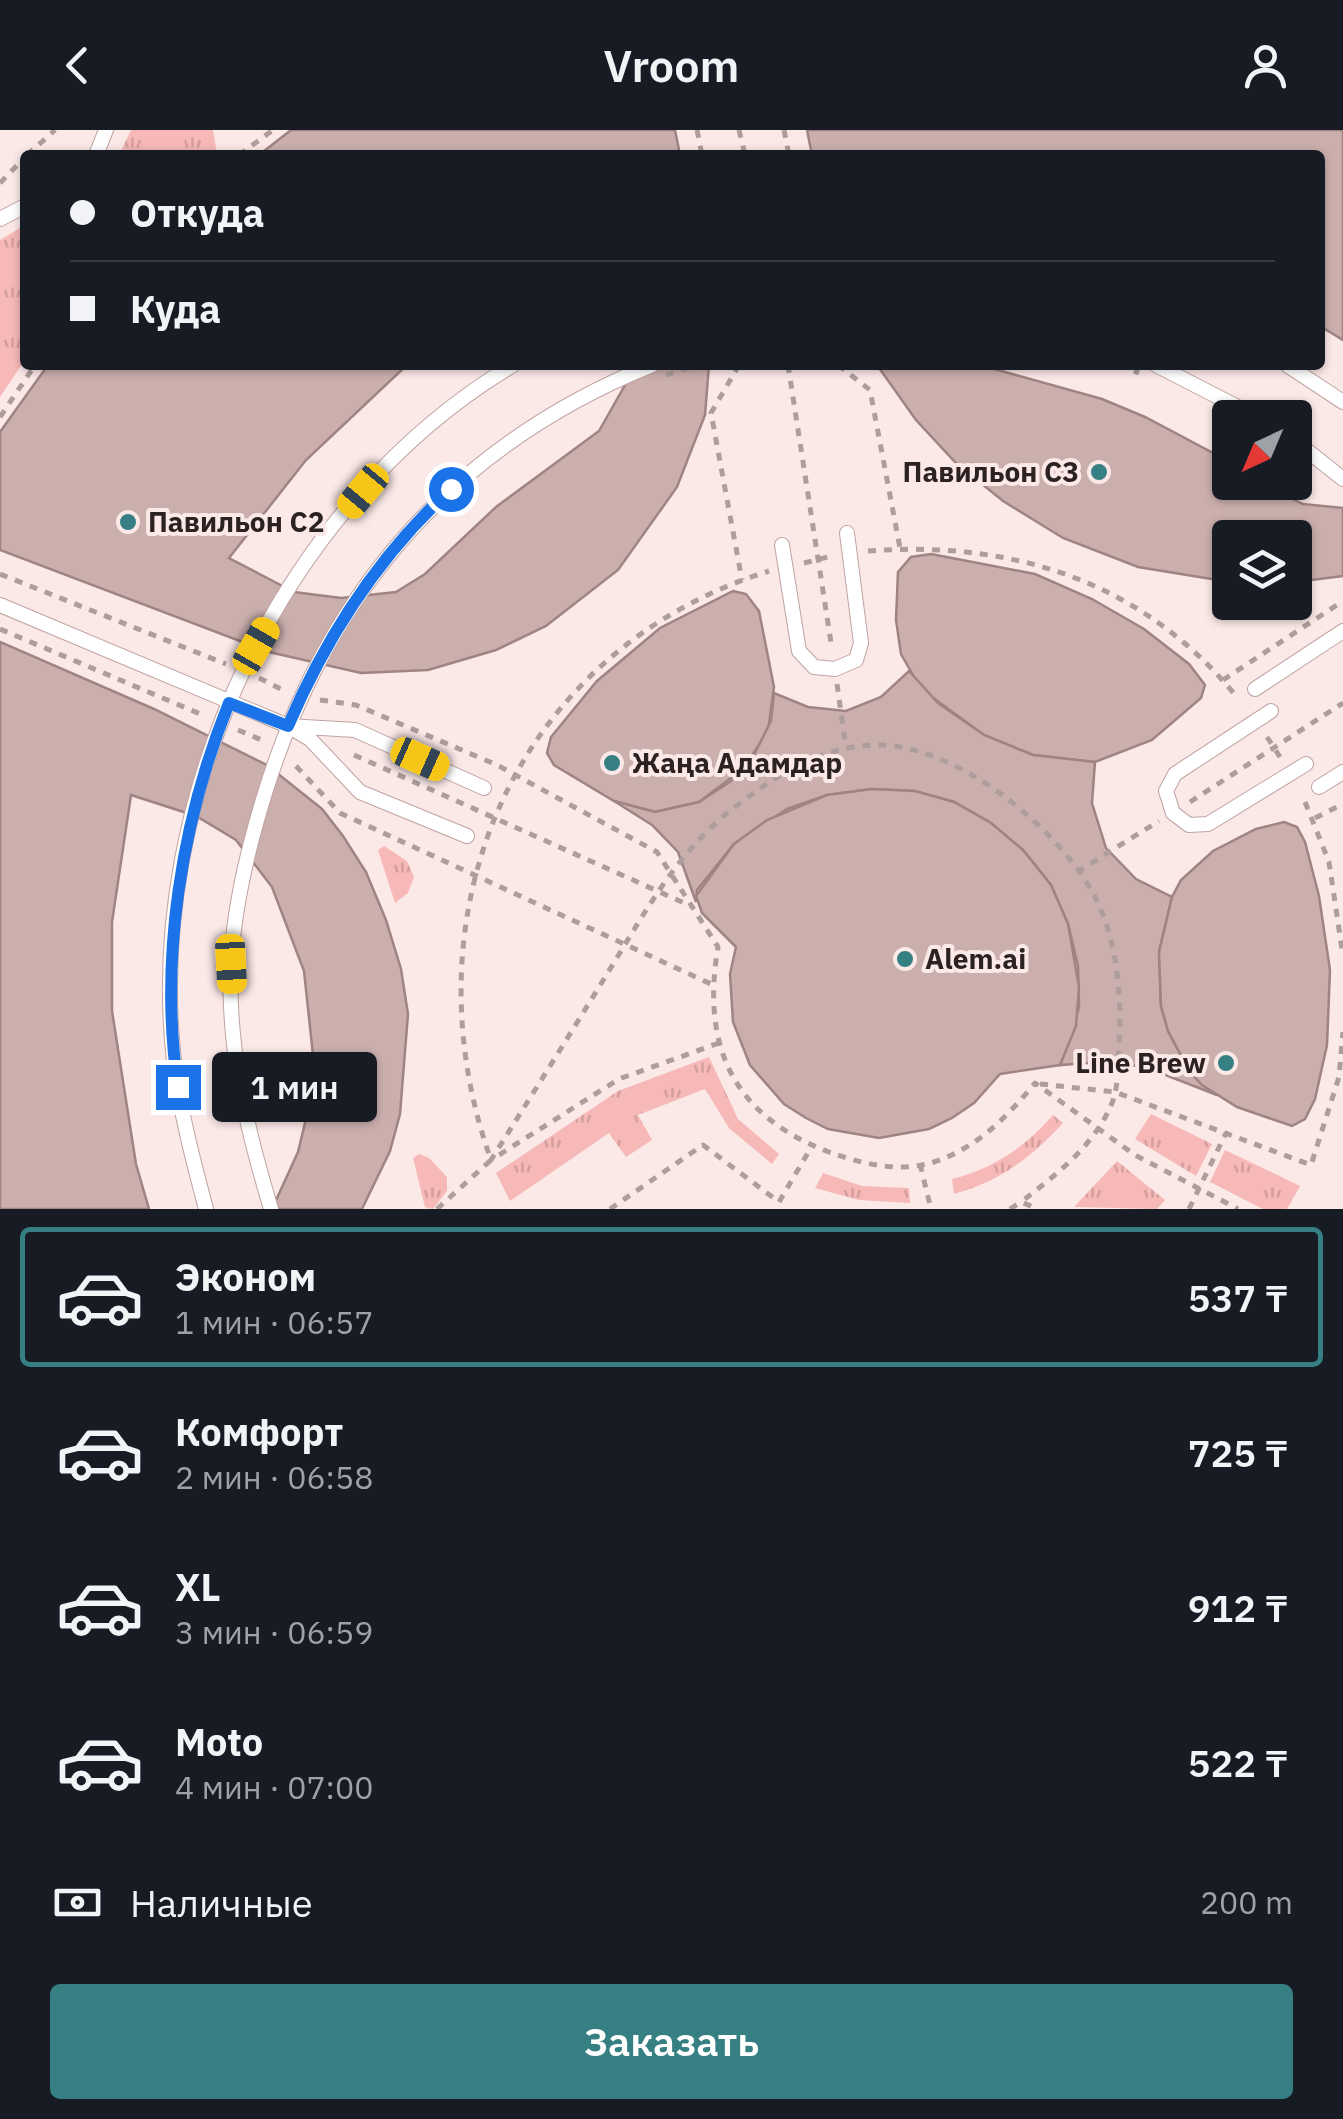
<!DOCTYPE html>
<html lang="ru">
<head>
<meta charset="utf-8">
<style>
  body { margin:0; font-family:"IBM Plex Sans",sans-serif; background:#20242c; color:#f1f3f6; height:100vh; display:flex; flex-direction:column; font-size:38px; white-space:nowrap }
  * { box-sizing:border-box; margin:0 }
  p { font-size:32px; color:#9ea1a6 }
  .icon { flex:none; width:55px; height:55px; fill:none; stroke:currentColor; stroke-width:2; stroke-linecap:round; stroke-linejoin:round }
  .map { position:relative; height:1079px; overflow:hidden }
  .side { display:flex; flex-direction:column; background:#171b24; flex:1 }
  .side>* { flex:none }
  .banner { position:absolute; left:20px; top:20px; width:1305px; height:220px; border-radius:10px; box-shadow:0 2px 8px #0004; display:grid; align-content:center; height:220px; padding:0 50px; background:#171b24 }
  .needle { width:65px; rotate:224deg }
  .tools { position:absolute; left:1212px; top:270px; display:grid; gap:20px }
  .tools a { display:grid; place-items:center; width:100px; height:100px; border-radius:10px; background:#171b24; box-shadow:0 2px 8px #0004; font-size:50px }
  .end { position:absolute; width:45px; height:45px; margin:-22px; border:12px solid #1a73e8; background:#fff; box-shadow:0 0 0 5px #fff }
  .from { border-radius:50% }
  .bubble { position:absolute; height:70px; border-radius:10px; background:#171b24; box-shadow:0 2px 8px #0004; font-size:32px; font-weight:600; line-height:70px; text-align:center }
  .car { position:absolute; width:30px; height:60px; margin:-30px -15px; border-radius:12px; box-shadow:0 0 8px 2px #0007; background:linear-gradient(#f5c518 24%,#345 0 40%,#f5c518 0 76%,#345 0 86%,#f5c518 0) }
  .banner b { display:flex; align-items:center; gap:35px; height:95px; font-size:38px }
  .banner b+b { border-top:2px solid #363941 }
  .banner i { width:25px; height:25px; background:#f1f3f6 }
  ul { padding:18px 0 0; list-style:none }
  li { display:flex; align-items:center; gap:30px; height:140px; margin:0 20px 15px; padding:0 30px; border:5px solid transparent; border-radius:10px }
  li div { flex:1 }
  li b { display:block; font-size:38px }
  li em { font-style:normal; font-weight:600 }
  li.selected { border-color:#367f83 }
  li>.icon { width:90px; height:90px; stroke-width:1.5 }
  .pay { display:flex; align-items:center; gap:25px; height:110px; padding:0 50px; font-size:38px }
  .pay p { margin-inline-start:auto }
  .action { display:flex; gap:20px; margin-top:auto; padding:20px 50px }
  .action a { flex:1; height:115px; border-radius:10px; background:#367f83; color:#fff; font-size:40px; font-weight:600; line-height:115px; text-align:center }
  header { display:flex; justify-content:space-between; align-items:center; height:130px; padding:0 50px; background:#171b24; font-size:45px; font-weight:600 }
  .map>svg:first-child { display:block }
  .grass { fill:url(#grass-tufts) }
  .building { fill:#cbafad; stroke:#9f8483; stroke-width:2.5 }
  .lines { fill:none; stroke-linecap:round; stroke-linejoin:round }
  .service-casing { stroke:#bfa3a1; stroke-width:16 }
  .path { stroke:#ad9d9d; stroke-width:5; stroke-dasharray:8 8; stroke-linecap:butt }
  .service { stroke:#fff; stroke-width:14 }
  .route { stroke:#1a73e8; stroke-width:12 }
  .poi-dot { fill:#367f83; stroke:#fbe9e8; stroke-width:4 }
  .labels { text-anchor:middle; stroke-width:8; stroke-linejoin:round; paint-order:stroke }
  .poi-label { font-size:28px; font-weight:bold; fill:#2d2222; stroke:#fbe9e8; text-anchor:start }
</style>
</head>
<body>
<header><svg class="icon" aria-label="back" viewBox="0 0 24 24"><path d="M15 5l-7 7 7 7"/></svg>Vroom<svg class="icon" aria-label="person" viewBox="0 0 24 24"><circle cx="12" cy="8" r="4"/><path d="M4 21q1-7 8-7t8 7"/></svg></header>
<div class="map">
<svg width="1343" height="1079" viewBox="0 0 1343 1079">
  <defs>
    <pattern id="grass-tufts" width="24" height="20" patternUnits="userSpaceOnUse" patternTransform="scale(2.5)"><rect width="24" height="20" fill="#f6b9b7"/><path d="M3 7l-1-3M5 7V3M7 7l1-3M15 17l-1-3M17 17v-4M19 17l1-3" fill="none" stroke="#d39f9d"/></pattern>
  </defs>
  <rect width="100%" height="100%" fill="#fbe9e8"/>
  <g class="grass">
    <polygon points="131,0 213,0 217,24 119,25"/>
    <polygon points="25,95 25,230 0,267 0,110"/>
    <polygon points="384,716 407,731 414,747 408,763 395,773 378,720"/>
    <polygon points="709,927 738,989 779,1024 772,1034 729,998 705,959 638,985 652,1010 626,1027 609,1003 510,1071 496,1043 618,961"/>
    <polygon points="1151,984 1212,1014 1196,1046 1135,1009"/>
    <path d="M1053,985L1063,993C1032,1027 999,1052 954,1064L952,1049C994,1038 1024,1018 1053,985Z"/>
    <polygon points="1225,1020 1300,1056 1287,1079 1263,1079 1210,1052"/>
    <polygon points="419,1024 429,1028 447,1047 447,1061 433,1079 425,1077 413,1028"/>
    <polygon points="1117,1031 1165,1070 1157,1079 1074,1077"/>
    <polygon points="823,1043 862,1056 909,1058 910,1073 859,1070 815,1058"/>
  </g>
  <g class="building">
    <polygon points="291,0 675,0 680,25 259,25"/>
    <polygon points="807,0 1343,0 1343,210 1320,196 1320,25 812,25"/>
    <polygon points="48,235 407,235 306,330 229,428 294,462 341,468 396,462 425,444 496,377 599,301 625,255 629,235 709,235 705,285 677,357 618,440 546,496 496,520 428,540 361,543 269,522 0,420 0,302"/>
    <polygon points="877,235 980,235 1102,269 1145,287 1230,332 1230,352 1258,352 1303,374 1343,378 1343,446 1295,452 1295,408 1230,408 1230,452 1138,437 1063,408 1003,371 956,333 916,290"/>
    <polygon points="931,424 1035,444 1092,469 1144,499 1189,534 1205,555 1201,568 1152,610 1095,632 1033,625 984,605 921,559 901,524 896,490 898,442 911,427"/>
    <polygon points="733,461 746,464 759,481 774,557 768,601 743,639 699,672 655,682 614,671 554,635 547,623 551,607 597,551 660,498"/>
    <polygon points="0,512 154,579 267,635 322,679 343,706 366,742 386,790 401,839 408,884 400,984 390,1021 362,1079 272,1079 298,1022 310,972 313,925 304,841 272,757 236,710 196,686 131,665 112,792 112,881 136,1034 149,1079 0,1079"/>
    <polygon points="909,541 938,573 984,605 1033,625 1095,632 1092,673 1106,718 1136,749 1172,767 1159,822 1161,876 1168,901 1190,942 1217,965 1145,937 1103,932 1060,935 1079,877 1078,836 1068,794 1051,755 1023,720 991,693 954,672 915,661 872,659 827,665 787,679 734,714 697,760 696,772 678,722 652,695 614,671 655,682 699,672 731,651 753,627 771,591 774,563 808,577 846,581 881,567"/>
    <polygon points="872,659 915,661 954,672 991,693 1023,720 1051,755 1068,794 1079,857 1076,896 1060,935 1000,944 974,973 952,988 929,999 879,1008 828,999 806,988 784,974 750,935 733,892 730,844 736,817 702,783 696,766 734,714 767,690 827,665"/>
    <polygon points="1284,692 1297,697 1305,712 1319,766 1330,840 1327,915 1315,969 1305,989 1292,996 1237,977 1202,955 1190,942 1168,901 1161,876 1159,822 1172,767 1181,750 1213,721 1256,699"/>
  </g>
  <g class="lines">
    <g class="service-casing">
      <g id="service">
        <polyline points="96,25 106,0"/>
        <polyline points="0,89 25,76"/>
        <polyline points="1156,235 1259,288"/>
        <polyline points="1287,235 1343,272"/>
        <polyline points="1295,311 1343,349"/>
        <polyline points="782,415 799,521 814,537 835,539 856,530 861,513 847,403"/>
        <polyline points="0,475 288,596 355,600 484,658"/>
        <polyline points="1255,559 1343,501"/>
        <polyline points="1271,581 1175,644 1166,661 1173,683 1189,695 1208,694 1306,634"/>
        <polyline points="293,599 310,609 360,662 467,706"/>
        <polyline points="1319,657 1343,642"/>
        <path d="M206,1079C193,1030 180,981 174,931C144,666 283,372 513,235"/>
        <path d="M271,1079C247,999 227,918 231,833C234,775 248,718 265,663C328,460 455,315 652,235"/>
      </g>
    </g>
    <g class="path">
      <polyline points="697,0 702,25"/>
      <polyline points="739,0 745,25"/>
      <polyline points="784,0 789,25"/>
      <polyline points="27,25 55,0"/>
      <polyline points="239,25 273,0"/>
      <polyline points="0,53 25,27"/>
      <polyline points="739,235 711,283 742,450"/>
      <polyline points="788,235 832,519"/>
      <polyline points="838,235 870,260 900,418"/>
      <polyline points="1119,235 1139,243"/>
      <polyline points="666,245 697,235"/>
      <polyline points="0,287 35,235"/>
      <path d="M868,421C1012,410 1142,451 1236,566"/>
      <polyline points="804,433 832,426"/>
      <polyline points="0,444 226,534"/>
      <polyline points="0,499 205,586"/>
      <polyline points="259,548 285,561"/>
      <polyline points="1223,550 1343,471"/>
      <polyline points="837,554 846,618"/>
      <path d="M320,570L356,575L497,635L657,722L718,817C701,916 733,986 829,1022C862,1034 899,1043 934,1032C977,1018 1007,987 1035,953L1135,1025L1238,1079"/>
      <polyline points="238,600 264,611"/>
      <polyline points="1267,607 1280,627"/>
      <polyline points="354,625 691,776"/>
      <polyline points="296,636 340,683 711,854"/>
      <polyline points="1190,672 1343,573"/>
      <polyline points="1305,672 1329,732 1343,826"/>
      <polyline points="1315,688 1343,674"/>
      <polyline points="1077,742 1159,691"/>
      <path d="M719,913L619,949L491,1030C530,968 569,906 607,844C644,784 678,720 735,677C778,644 823,615 878,615C957,615 1058,698 1094,765C1117,808 1122,865 1119,913C1118,932 1119,955 1112,973C1095,1015 1056,1045 1021,1072"/>
      <polyline points="1040,954 1115,962 1311,1035 1339,947 1343,902"/>
      <polyline points="920,1034 931,1079"/>
      <path d="M437,1079L491,1030C403,785 513,521 769,441"/>
      <polyline points="610,1079 703,1015 779,1072 812,1016"/>
      <polyline points="1010,1079 1021,1072 1038,1079"/>
      <polyline points="1189,1079 1226,1003"/>
    </g>
    <use href="#service" class="service"/>
  </g>
  <g class="lines">
    <path class="route" d="M178,957C159,830 181,692 229,573L288,596C327,505 378,426 451,359"/>
  </g>
  <g class="poi-dot">
    <circle cx="1099" cy="342" r="10"/>
    <circle cx="128" cy="392" r="10"/>
    <circle cx="612" cy="633" r="10"/>
    <circle cx="905" cy="829" r="10"/>
    <circle cx="1226" cy="933" r="10"/>
  </g>
  <g class="labels">
    <g class="poi-label">
      <text x="1079" y="352" text-anchor="end">Павильон С3</text>
      <text x="148" y="402">Павильон С2</text>
      <text x="632" y="643">Жаңа Адамдар</text>
      <text x="925" y="839">Alem.ai</text>
      <text x="1206" y="943" text-anchor="end">Line Brew</text>
    </g>
  </g>
</svg>
<div class="tools">
<a><svg class="needle" viewBox="-14 -14 28 28"><path d="M0-13l5 13h-10z" fill="#e53935"/><path d="M0 13l5-13h-10z" fill="#9ea1a6"/></svg></a>
<a><svg class="icon" aria-label="layers" viewBox="0 0 24 24"><path d="M12 4l9 5-9 5-9-5zM3 14l9 5 9-5"/></svg></a>
</div>
<i class="end from" style="left:451px;top:359px"></i>
<i class="end" style="left:178px;top:957px"></i>
<div class="bubble" style="left:212px;top:922px;width:165px">1 мин</div>
<i class="car" style="left:363px;top:361px;rotate:220deg"></i>
<i class="car" style="left:256px;top:516px;rotate:30deg"></i>
<i class="car" style="left:420px;top:629px;rotate:114deg"></i>
<i class="car" style="left:231px;top:834px;rotate:177deg"></i>
<div class="banner">
<b><i class="from"></i>Откуда</b>
<b><i></i>Куда</b>
</div>
</div>
<section class="side">
<ul>
<li class="selected"><svg class="icon" aria-label="car" viewBox="0 0 24 24"><path d="M5 17H2v-5l4-1 3-4h7l3 4 3 1v5h-3M9 17h6M6 11h13"/><circle cx="7" cy="17" r="2"/><circle cx="17" cy="17" r="2"/></svg><div><b>Эконом</b><p>1 мин · 06:57</p></div><em>537 ₸</em></li>
<li><svg class="icon" aria-label="car" viewBox="0 0 24 24"><path d="M5 17H2v-5l4-1 3-4h7l3 4 3 1v5h-3M9 17h6M6 11h13"/><circle cx="7" cy="17" r="2"/><circle cx="17" cy="17" r="2"/></svg><div><b>Комфорт</b><p>2 мин · 06:58</p></div><em>725 ₸</em></li>
<li><svg class="icon" aria-label="car" viewBox="0 0 24 24"><path d="M5 17H2v-5l4-1 3-4h7l3 4 3 1v5h-3M9 17h6M6 11h13"/><circle cx="7" cy="17" r="2"/><circle cx="17" cy="17" r="2"/></svg><div><b>XL</b><p>3 мин · 06:59</p></div><em>912 ₸</em></li>
<li><svg class="icon" aria-label="car" viewBox="0 0 24 24"><path d="M5 17H2v-5l4-1 3-4h7l3 4 3 1v5h-3M9 17h6M6 11h13"/><circle cx="7" cy="17" r="2"/><circle cx="17" cy="17" r="2"/></svg><div><b>Moto</b><p>4 мин · 07:00</p></div><em>522 ₸</em></li>
</ul>
<div class="pay"><svg class="icon" aria-label="cash" viewBox="0 0 24 24"><path d="M3 7h18v10H3z"/><circle cx="12" cy="12" r="2"/></svg>Наличные<p>200 m</p></div>
<div class="action"><a>Заказать</a></div>
</section>
</body>
</html>
